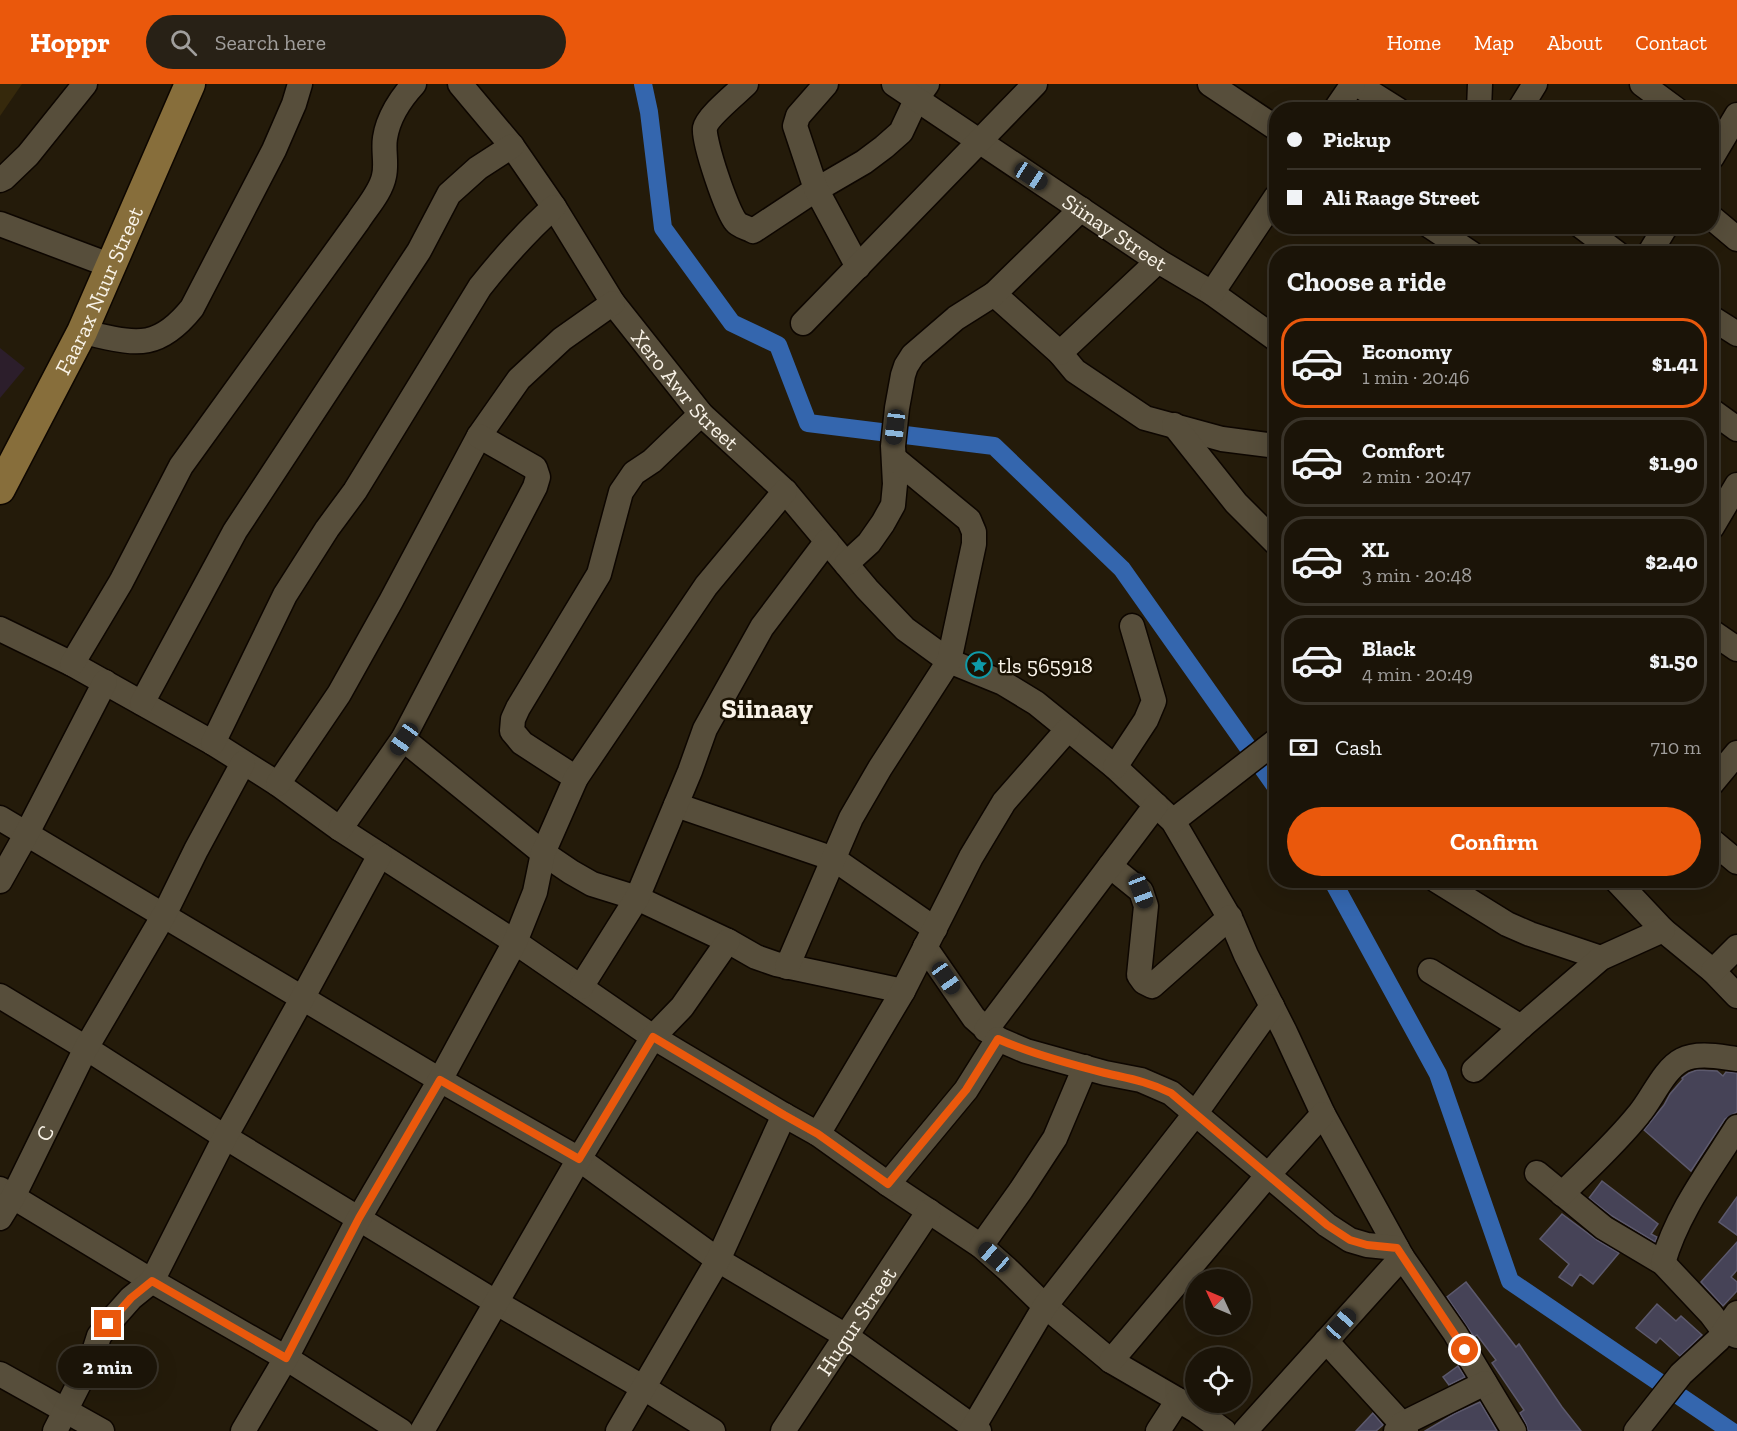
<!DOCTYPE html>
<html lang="en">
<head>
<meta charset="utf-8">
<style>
  body { margin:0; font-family:"Zilla Slab",serif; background:#282116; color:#f1f3f6; height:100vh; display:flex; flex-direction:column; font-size:22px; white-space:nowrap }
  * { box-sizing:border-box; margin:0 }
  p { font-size:20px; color:#a09e9c }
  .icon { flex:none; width:33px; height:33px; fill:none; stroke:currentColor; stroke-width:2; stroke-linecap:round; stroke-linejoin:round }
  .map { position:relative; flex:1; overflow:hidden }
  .details { position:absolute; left:1269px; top:162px; width:450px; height:642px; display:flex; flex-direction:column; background:#1b1408; border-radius:24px; box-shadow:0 6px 24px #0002,0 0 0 2px #393329 }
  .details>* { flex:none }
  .hud { position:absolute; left:1269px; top:18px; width:450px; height:132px; border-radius:24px; box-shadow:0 6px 24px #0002,0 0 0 2px #393329; display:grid; align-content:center; height:132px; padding:0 18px; background:#1b1408 }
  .needle { width:39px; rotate:314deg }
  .fabs { position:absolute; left:1185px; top:1185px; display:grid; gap:12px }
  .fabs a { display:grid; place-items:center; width:66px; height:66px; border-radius:50%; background:#1b1408; box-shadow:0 6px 24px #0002,0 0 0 2px #393329; font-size:30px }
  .end { position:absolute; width:27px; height:27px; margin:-14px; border:8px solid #ea580c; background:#fff; box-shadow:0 0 0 3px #fff }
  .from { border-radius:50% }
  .bubble { position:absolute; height:42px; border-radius:21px; background:#1b1408; box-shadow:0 6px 24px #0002,0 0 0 2px #393329; font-size:20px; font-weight:700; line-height:42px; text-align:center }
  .car { position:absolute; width:18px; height:36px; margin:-18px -9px; border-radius:8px; box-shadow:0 0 4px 2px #0007; background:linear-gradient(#222 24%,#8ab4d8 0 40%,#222 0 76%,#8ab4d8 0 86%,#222 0) }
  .hud b { display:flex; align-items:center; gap:21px; height:57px; font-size:22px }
  .hud b+b { border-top:2px solid #393329 }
  .hud i { width:15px; height:15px; background:#f1f3f6 }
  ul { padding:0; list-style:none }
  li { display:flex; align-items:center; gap:18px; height:90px; margin:0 12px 9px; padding:0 6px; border:3px solid #393329; border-radius:24px }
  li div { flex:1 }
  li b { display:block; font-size:22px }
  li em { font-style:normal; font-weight:700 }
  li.active { border-color:#ea580c }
  li>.icon { width:54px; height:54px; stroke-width:1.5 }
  h2 { padding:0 18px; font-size:27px; line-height:72px }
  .pay { display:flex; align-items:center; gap:15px; height:66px; padding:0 18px; font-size:22px }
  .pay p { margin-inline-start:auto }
  .button { display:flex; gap:12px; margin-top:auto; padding:12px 18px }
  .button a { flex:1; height:69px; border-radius:36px; background:#ea580c; color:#fff; font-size:24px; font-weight:700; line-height:69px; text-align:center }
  header { display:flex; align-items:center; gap:36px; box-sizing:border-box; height:84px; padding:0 30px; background:#ea580c; color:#fff }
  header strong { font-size:28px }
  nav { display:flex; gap:33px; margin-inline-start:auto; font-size:21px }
  .search { width:420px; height:54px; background:#282116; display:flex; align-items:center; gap:15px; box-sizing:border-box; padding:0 21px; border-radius:33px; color:#a09e9c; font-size:22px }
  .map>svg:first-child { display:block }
  .education { fill:#2c1e2b }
  .green { fill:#36290c }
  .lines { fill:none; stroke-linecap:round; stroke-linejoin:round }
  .canal { stroke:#3466ae; stroke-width:18 }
  .building { fill:#464357; stroke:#5c596d; stroke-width:1.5 }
  .minor-casing { stroke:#0d0600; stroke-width:27 }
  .major-casing { stroke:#0d0600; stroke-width:33 }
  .minor { stroke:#574e3b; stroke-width:24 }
  .major { stroke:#876e3b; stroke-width:30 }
  .route { stroke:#ea580c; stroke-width:8 }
  .labels { text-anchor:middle; stroke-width:5; stroke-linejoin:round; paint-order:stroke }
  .street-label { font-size:22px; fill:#f9f3e8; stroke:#1a1203 }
  .poi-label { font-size:22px; fill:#f9f3e8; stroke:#1a1203; text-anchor:start }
  .district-label { font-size:28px; font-weight:bold; fill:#f9f3e8; stroke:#1a1203 }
</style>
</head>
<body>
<header>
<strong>Hoppr</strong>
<div class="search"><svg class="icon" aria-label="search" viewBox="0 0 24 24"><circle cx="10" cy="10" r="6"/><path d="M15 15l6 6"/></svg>Search here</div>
<nav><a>Home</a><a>Map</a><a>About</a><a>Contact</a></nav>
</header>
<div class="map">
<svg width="1737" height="1347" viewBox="0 0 1737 1347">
  <rect width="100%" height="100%" fill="#241b0a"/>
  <polygon class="education" points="0,264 25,284 0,314"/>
  <polygon class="green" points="0,0 22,0 0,32"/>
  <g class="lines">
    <g class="canal">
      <polyline points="643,0 649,28 663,144 732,239 778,261 808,339 994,362 1122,485 1276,703"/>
      <polyline points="1332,796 1438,990 1510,1197 1731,1347"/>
    </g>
  </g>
  <g class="building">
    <polygon points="1697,986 1717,987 1723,992 1726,988 1737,989 1737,1028 1725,1035 1691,1087 1644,1046 1664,1021 1670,1010 1683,995 1682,994 1689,989"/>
    <polygon points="1602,1097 1658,1140 1651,1150 1657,1153 1655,1158 1612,1132 1589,1114"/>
    <polygon points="1737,1113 1737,1151 1719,1138"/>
    <polygon points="1562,1130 1597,1156 1619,1169 1593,1200 1580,1190 1572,1202 1559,1193 1569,1180 1540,1155"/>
    <polygon points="1737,1158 1737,1186 1731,1193 1737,1198 1737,1207 1723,1222 1701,1198"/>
    <polygon points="1466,1198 1516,1263 1519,1260 1562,1323 1581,1347 1528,1347 1526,1340 1520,1329 1524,1326 1492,1279 1496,1276 1477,1251 1474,1253 1447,1213"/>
    <polygon points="1657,1220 1676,1237 1681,1232 1702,1251 1680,1272 1660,1254 1656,1259 1636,1244"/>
    <polygon points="1458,1282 1465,1293 1449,1301 1443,1293"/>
    <polygon points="1480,1318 1497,1347 1425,1347 1454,1330"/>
    <polygon points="1373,1329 1383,1341 1376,1347 1356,1347"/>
  </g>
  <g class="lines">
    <g class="minor-casing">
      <g id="minor">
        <path id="s1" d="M460,0L512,62L554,123L613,219L701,330L785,407L867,505L905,545L949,577L1003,599L1036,619L1115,683L1173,737L1232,838L1246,871L1285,948L1323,1030L1402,1173L1455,1249L1514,1347"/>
        <path d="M746,0C737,9 707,33 705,44C703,57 727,128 736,138C739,142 748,144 753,147L809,110L864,78L884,63L901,48L916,16L927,0"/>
        <polyline points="826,0 798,32 795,42 816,105 858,183"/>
        <path id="s2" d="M894,0L1158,177L1212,209L1276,255"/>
        <polyline points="1210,0 1276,44"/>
        <polyline points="1357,0 1398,26"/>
        <polyline points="1642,0 1677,26"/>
        <polyline points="1335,26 1353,0"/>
        <polyline points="1479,26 1480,0"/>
        <polyline points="1519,26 1535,0"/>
        <polyline points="1712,73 1737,31"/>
        <polyline points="0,96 4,94 28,71 85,0"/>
        <polyline points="1712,134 1737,155"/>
        <polyline points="0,140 109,181"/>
        <polyline points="1430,142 1472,170"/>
        <polyline points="1581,142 1618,170"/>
        <polyline points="1649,170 1666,142"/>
        <polyline points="1212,209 1276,113"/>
        <polyline points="994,210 1060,269 1075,287 1145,334 1222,355 1276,362"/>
        <polyline points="1712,234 1737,250"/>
        <polyline points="803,239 1035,0"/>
        <path d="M82,248C132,258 155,270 192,224L274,66L294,20L300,0"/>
        <polyline points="1060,269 1158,177"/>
        <polyline points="1712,327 1737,345"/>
        <polyline points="1174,341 1236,419 1276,459"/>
        <polyline points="1712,443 1737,401"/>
        <polyline points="846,480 869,459 883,439 893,421 895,400 893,362 897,324 903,291 906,282 913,271 956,234 994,210 1081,125"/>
        <polyline points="0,545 72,580 213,659 278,700 340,745 515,858 653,953 784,1031 818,1050 888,1100 981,1162 1007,1185 1045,1222 1111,1277 1197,1327 1224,1347"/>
        <polyline points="1712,548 1737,565"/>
        <path d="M72,580L121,498L181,382L358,137C367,123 381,108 384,92C387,80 383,66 385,54C388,34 401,14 414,0"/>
        <polyline points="142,619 235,447 419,167 449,110 478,84 512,62"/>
        <polyline points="403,655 543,769 571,788 592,800 637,814 728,857 756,873 776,880 903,907"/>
        <path d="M213,659L285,511L327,445L355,407L480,203C503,174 526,148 554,123"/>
        <polyline points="1115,683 1146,636 1154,617 1132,542"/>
        <polyline points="576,694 522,659 512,647 513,635 518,624 599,490 621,408 634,389 652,377 701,330"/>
        <polyline points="1712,699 1737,669"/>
        <polyline points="278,700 339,610 391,517 479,352 519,295 562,255 613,219"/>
        <polyline points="676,721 834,775 935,845"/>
        <polyline points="0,734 440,996 579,1075 718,1176 846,1252 979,1347"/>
        <polyline points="1173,737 1276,657"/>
        <polyline points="340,745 403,655 535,403 538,393 535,384 479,352"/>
        <polyline points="1712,757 1737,778"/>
        <polyline points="1110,782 1141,807 1146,822 1139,891 1144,898 1152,902 1230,833"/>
        <polyline points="1436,796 1507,840 1530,850 1601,874"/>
        <polyline points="1616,796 1663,846 1713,887 1737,912"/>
        <polyline points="0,797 27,749 105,598"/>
        <polyline points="925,863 974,934 998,955 1026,967 1105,989 1141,996 1171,1009 1327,1141 1350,1156 1367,1161 1397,1164"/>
        <polyline points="787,883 851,734 880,684 949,577 974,460 974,448 969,436 895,375"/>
        <polyline points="1430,887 1521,943"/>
        <polyline points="1713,887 1737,863"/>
        <polyline points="581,903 637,814 690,687 705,645 762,543 827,457"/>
        <polyline points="0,912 86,964 225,1053 497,1219 644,1304 713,1347"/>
        <polyline points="986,946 1156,721"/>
        <polyline points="1474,986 1521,943 1601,874 1663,846"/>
        <polyline points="818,1050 903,907 971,773 1004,718 1068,645"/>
        <polyline points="1537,1089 1604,1144 1663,1179 1711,1230 1723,1246 1737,1252"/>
        <polyline points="888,1100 966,1006 998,955"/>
        <polyline points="0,1105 152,1197 286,1274 401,1347"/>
        <path d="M1562,1110C1588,1084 1616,1059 1639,1030C1652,1015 1664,985 1682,976C1698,968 1720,973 1737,975"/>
        <path id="s3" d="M0,1134L13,1113L86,964L164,831L196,766L243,679"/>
        <polyline points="981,1162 1021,1106 1055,1054 1085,983"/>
        <path d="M1663,1179C1677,1129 1710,1086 1737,1043"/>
        <polyline points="1326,1257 1402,1340 1406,1347"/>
        <polyline points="1111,1277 1268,1091 1323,1030"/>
        <polyline points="0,1290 102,1347"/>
        <polyline points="55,1347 92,1274 99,1252 108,1240 131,1214 152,1197 225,1053 303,913 380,771"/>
        <polyline points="243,1347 286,1274 359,1134 440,996 515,858 535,808 543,769 576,694 706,502 785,407"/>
        <polyline points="422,1347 579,1075 653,953 682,923 728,857"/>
        <polyline points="618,1347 718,1176 784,1031"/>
        <path id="s4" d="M783,1347L929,1127"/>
        <polyline points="971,1347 1045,1222 1195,1030 1272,922"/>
        <polyline points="1158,1347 1178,1316"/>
        <polyline points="1245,1347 1402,1173"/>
        <polyline points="1396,1347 1402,1340 1485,1299"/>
        <polyline points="1636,1347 1681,1290 1718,1256 1737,1229"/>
      </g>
    </g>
    <g class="major-casing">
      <g id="major">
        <path id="s5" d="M0,405L82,248L190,0"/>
      </g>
    </g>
    <use href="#minor" class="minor"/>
    <use href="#major" class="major"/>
  </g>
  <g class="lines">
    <path class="route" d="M108,1240L131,1214L152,1197L286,1274L359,1134L440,996L579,1075L653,953L784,1031L818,1050L888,1100L966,1006L998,955C1032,970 1069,980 1105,989C1131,995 1146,997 1171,1009L1327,1141L1350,1156L1367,1161L1397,1164L1465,1266"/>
  </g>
  <defs>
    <g id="sight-ring" transform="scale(1.35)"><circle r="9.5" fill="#1a1203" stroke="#0f9aa8" stroke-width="1.5"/><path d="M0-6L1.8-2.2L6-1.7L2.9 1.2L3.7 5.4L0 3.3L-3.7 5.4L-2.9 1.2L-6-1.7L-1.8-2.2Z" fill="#0f9aa8"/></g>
  </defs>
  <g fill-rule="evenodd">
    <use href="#sight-ring" x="979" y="581"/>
  </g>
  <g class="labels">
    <g class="street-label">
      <text dy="8" stroke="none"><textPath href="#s2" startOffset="266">Siinay Street</textPath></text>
      <text dy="8" stroke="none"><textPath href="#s5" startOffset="222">Faarax Nuur Street</textPath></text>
      <text dy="8" stroke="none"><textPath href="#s1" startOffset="381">Xero Awr Street</textPath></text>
      <text dy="8" stroke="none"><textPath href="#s3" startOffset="96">C</textPath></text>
      <text dy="8" stroke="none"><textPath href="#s4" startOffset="132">Hugur Street</textPath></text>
    </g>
    <g class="poi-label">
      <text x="998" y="589">tls 565918</text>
    </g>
    <g class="district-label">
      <text x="767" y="634">Siinaay</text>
    </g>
  </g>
</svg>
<div class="fabs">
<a><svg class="needle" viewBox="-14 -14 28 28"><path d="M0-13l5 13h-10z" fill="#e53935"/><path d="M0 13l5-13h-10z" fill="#a09e9c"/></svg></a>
<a><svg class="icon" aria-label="locate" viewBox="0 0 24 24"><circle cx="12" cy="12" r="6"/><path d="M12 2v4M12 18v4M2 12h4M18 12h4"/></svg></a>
</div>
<i class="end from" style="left:1465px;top:1266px"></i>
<i class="end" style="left:108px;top:1240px"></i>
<div class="bubble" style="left:58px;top:1262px;width:99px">2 min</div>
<i class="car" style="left:1031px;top:92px;rotate:123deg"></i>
<i class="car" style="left:895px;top:343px;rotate:187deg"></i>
<i class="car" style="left:404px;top:655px;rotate:215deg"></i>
<i class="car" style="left:1141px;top:807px;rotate:159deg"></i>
<i class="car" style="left:946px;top:894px;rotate:145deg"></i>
<i class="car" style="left:994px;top:1173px;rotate:311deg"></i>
<i class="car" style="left:1341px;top:1240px;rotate:42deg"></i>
<div class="hud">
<b><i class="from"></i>Pickup</b>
<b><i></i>Ali Raage Street</b>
</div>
<section class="details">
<h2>Choose a ride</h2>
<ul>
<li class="active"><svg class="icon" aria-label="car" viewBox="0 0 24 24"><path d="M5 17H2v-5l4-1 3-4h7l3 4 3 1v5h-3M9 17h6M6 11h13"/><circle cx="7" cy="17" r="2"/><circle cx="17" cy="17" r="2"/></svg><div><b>Economy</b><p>1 min · 20:46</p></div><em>$1.41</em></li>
<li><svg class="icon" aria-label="car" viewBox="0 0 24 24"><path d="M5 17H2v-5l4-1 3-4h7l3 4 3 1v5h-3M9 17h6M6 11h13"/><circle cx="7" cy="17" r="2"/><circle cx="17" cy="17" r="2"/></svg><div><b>Comfort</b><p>2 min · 20:47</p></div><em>$1.90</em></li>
<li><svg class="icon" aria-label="car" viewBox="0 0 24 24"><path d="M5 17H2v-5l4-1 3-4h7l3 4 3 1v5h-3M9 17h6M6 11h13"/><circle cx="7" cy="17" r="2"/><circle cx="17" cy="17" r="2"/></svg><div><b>XL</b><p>3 min · 20:48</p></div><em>$2.40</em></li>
<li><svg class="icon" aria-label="car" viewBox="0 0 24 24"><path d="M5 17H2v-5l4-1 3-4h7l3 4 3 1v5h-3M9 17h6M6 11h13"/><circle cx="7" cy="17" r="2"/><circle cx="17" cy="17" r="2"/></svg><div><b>Black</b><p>4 min · 20:49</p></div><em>$1.50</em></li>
</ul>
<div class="pay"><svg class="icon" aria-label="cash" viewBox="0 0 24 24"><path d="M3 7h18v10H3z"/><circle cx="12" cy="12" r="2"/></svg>Cash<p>710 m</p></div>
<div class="button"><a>Confirm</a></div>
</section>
</div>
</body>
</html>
